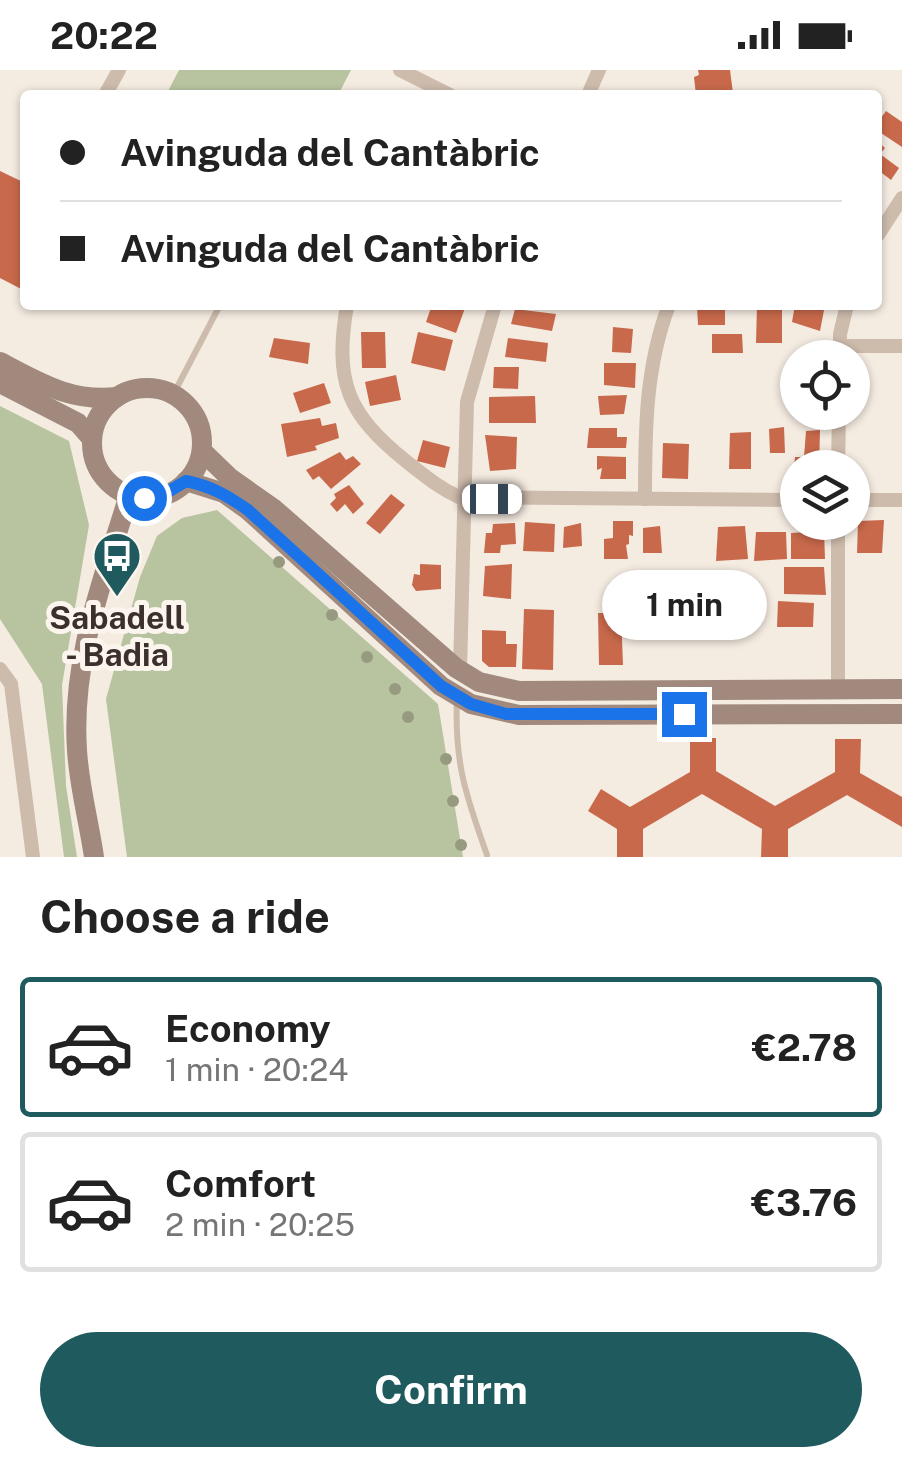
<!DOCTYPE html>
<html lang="en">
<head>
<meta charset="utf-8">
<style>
  body { margin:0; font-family:"Public Sans",sans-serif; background:#f6f6f6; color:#222; height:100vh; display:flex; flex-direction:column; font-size:38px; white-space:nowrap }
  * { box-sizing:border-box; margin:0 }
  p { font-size:32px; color:#767676 }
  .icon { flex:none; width:55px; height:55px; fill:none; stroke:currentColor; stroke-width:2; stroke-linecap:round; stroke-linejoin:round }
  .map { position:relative; height:787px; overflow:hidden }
  .panel { display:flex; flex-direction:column; background:#fff; flex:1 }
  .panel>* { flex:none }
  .hud { position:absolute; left:20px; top:20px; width:862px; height:220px; border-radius:10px; box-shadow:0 2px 8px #0004; display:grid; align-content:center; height:220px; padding:0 40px; background:#fff }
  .buttons { position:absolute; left:780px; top:270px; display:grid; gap:20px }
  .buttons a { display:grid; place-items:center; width:90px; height:90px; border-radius:50%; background:#fff; box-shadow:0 2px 8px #0004; font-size:50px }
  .end { position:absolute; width:45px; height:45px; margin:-22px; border:12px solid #1a73e8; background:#fff; box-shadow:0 0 0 5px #fff }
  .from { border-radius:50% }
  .bubble { position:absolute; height:70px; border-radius:35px; background:#fff; box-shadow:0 2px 8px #0004; font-size:32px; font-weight:700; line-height:70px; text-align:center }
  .car { position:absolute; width:30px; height:60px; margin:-30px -15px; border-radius:12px; box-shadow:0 0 8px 2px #0007; background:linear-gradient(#fff 24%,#345 0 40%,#fff 0 76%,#345 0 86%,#fff 0) }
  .hud b { display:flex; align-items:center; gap:35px; height:95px; font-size:38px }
  .hud b+b { border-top:2px solid #e0e0e0 }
  .hud i { width:25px; height:25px; background:#222 }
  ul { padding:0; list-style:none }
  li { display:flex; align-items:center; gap:30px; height:140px; margin:0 20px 15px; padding:0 20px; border:5px solid #e0e0e0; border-radius:10px }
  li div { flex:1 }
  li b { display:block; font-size:38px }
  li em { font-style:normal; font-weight:700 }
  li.active { border-color:#1f5a5e }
  li>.icon { width:90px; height:90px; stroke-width:1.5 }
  h2 { padding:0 40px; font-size:45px; line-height:120px }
  .action { display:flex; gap:20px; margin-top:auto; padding:20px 40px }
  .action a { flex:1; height:115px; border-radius:60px; background:#1f5a5e; color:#fff; font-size:40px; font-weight:700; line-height:115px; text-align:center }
  .status { display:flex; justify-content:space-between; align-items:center; height:70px; padding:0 50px; background:#fff; direction:ltr }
  .status svg { height:28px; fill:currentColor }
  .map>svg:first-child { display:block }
  .green { fill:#b8c4a0 }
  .building { fill:#c8694b }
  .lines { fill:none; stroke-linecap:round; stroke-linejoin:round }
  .lane { stroke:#cdbbac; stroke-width:6 }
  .street { stroke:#cdbbac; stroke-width:14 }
  .secondary { stroke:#a18a7d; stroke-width:20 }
  .tree { fill:#969b7f }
  .route { stroke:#1a73e8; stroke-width:12 }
  .labels { text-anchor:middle; stroke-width:10; stroke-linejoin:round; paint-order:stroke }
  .poi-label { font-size:32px; font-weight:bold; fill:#3b302b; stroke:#fbf5ee }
</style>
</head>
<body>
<div class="status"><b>20:22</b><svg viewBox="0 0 49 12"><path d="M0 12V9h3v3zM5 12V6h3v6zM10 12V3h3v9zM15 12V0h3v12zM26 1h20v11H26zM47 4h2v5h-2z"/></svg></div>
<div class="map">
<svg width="902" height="787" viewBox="0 0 902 787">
  <rect width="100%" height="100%" fill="#f4ebe1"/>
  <g class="green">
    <polygon points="179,0 351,0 338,25 166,25"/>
    <polygon points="0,336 69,371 89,455 62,615 66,716 77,787 64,787 42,614 0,549"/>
    <polygon points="217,440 438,634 463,787 127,787 106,629 140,507 157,466 182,448"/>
  </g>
  <g class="building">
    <polygon points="698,0 730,0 733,23 696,25 694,7 699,5"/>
    <polygon points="886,41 902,52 902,77 878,61 878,52"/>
    <polygon points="878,72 885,78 880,84 899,98 891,110 878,100"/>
    <polygon points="0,101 25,113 25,221 0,208"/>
    <polygon points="432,235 465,238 456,263 426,252"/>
    <polygon points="697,235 725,235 725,255 698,255"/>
    <polygon points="757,235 782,235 782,273 756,273"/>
    <polygon points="795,235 815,239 816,235 825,235 820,261 792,252"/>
    <polygon points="515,239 556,244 552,261 511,254"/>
    <polygon points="613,257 633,259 631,283 612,282"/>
    <polygon points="361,262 385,262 386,298 362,298"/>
    <polygon points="418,262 453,270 445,301 411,293"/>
    <polygon points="712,264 742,264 743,283 712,283"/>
    <polygon points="274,268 310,273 308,294 269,287"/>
    <polygon points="508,268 548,273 546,292 505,287"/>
    <polygon points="604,293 636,293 635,318 604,315"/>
    <polygon points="494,297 519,297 518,319 493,318"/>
    <polygon points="396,305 401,330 370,336 365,312"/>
    <polygon points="324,313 331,333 300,343 293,323"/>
    <polygon points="627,325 624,344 600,345 598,326"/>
    <polygon points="535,326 536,353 489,353 489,327"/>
    <polygon points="320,348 322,356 336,353 339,368 315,376 317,380 287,387 281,354"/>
    <polygon points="784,357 785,383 770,383 769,359"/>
    <polygon points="589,358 617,358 617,367 627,367 626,378 587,378"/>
    <polygon points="820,360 819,398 794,398 795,387 804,387 806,361"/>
    <polygon points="751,362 751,399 729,399 730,363"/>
    <polygon points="485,365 517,367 516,399 490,401"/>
    <polygon points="423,370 450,377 445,398 417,391"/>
    <polygon points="663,373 689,374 688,409 662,408"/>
    <polygon points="340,382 346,390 353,386 361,394 331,419 319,406 313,410 306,400"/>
    <polygon points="597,386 626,387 626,409 600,409 602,398 597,400"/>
    <polygon points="349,415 364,434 353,444 345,434 337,442 330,434 336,428 334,424"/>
    <polygon points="391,424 405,435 380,464 366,453"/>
    <polygon points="884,450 882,483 857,483 858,451"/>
    <polygon points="613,451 633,451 633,466 629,465 629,474 626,475 628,489 604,489 604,469 613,468"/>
    <polygon points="525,452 555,454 554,482 523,481"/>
    <polygon points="515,453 516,474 501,475 500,483 484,483 486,463 492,463 493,454"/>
    <polygon points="581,453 582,476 563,478 564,457"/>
    <polygon points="660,456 662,483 643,483 643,458"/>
    <polygon points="745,456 748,489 716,491 718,457"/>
    <polygon points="824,461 825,489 791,489 791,463"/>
    <polygon points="756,462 786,462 787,489 754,491"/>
    <polygon points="420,494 441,495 441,519 416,521 412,515 414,504 420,505"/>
    <polygon points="512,494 511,529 483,526 485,496"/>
    <polygon points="784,497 824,497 826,525 784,524"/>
    <polygon points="778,531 814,533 813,557 777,557"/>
    <polygon points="524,539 554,540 553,600 522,599"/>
    <polygon points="598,543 621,543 623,595 599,595"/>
    <polygon points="482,560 506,561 506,574 517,574 516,597 489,597 482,591"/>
    <polygon points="690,668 716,668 716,701 775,736 835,702 835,669 861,669 860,703 902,727 902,757 847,725 788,759 788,787 761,787 762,759 702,724 643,759 643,787 617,787 617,759 588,741 601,719 630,737 690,702"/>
  </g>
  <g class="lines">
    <g class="lane">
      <polyline points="173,325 220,235"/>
      <path d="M457,628C454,692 466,726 487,785"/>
    </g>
    <g class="street">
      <polyline points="400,0 450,25"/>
      <polyline points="105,25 119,0"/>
      <polyline points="588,25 599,0"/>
      <polyline points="878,165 902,128"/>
      <path d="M347,235C334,312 347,344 407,392C424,405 439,418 459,427L798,430"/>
      <polyline points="840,276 902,276"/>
      <polyline points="840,288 840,264 847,235"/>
      <polyline points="838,398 839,342"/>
      <path d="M645,429C645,362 645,298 669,235"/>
      <polyline points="852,430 902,430"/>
      <polyline points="0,599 11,614 33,787"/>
      <polyline points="460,600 467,332 495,235"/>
      <polyline points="838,621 838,452"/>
    </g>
    <g class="secondary">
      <path d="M0,292C41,313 70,332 117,327"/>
      <polyline points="0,313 78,353 92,369"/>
      <circle cx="147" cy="373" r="55"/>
      <polyline points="202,381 230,408 274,439 456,598 479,612 519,621 902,619"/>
      <polyline points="186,411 224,423 248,440 441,616 471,634 519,645 902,644"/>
      <path d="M94,787C89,752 79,716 77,680C71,590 103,510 129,425"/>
    </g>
  </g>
  <g class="tree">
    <circle cx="279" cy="492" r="6"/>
    <circle cx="332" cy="545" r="6"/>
    <circle cx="367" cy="587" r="6"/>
    <circle cx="395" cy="619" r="6"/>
    <circle cx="408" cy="647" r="6"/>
    <circle cx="446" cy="689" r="6"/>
    <circle cx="453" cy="731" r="6"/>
    <circle cx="461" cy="775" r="6"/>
  </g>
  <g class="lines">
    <path class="route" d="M144,428L161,426L186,411C211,416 228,426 248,440L441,616L471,634L506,644H684"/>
  </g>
  <defs>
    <g id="bus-pin" transform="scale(2.5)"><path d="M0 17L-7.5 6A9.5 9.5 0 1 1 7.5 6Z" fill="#1f5a5e" stroke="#fbf5ee"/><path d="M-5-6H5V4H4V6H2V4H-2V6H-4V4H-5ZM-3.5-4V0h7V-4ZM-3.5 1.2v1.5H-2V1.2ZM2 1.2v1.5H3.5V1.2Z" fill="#fff"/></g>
  </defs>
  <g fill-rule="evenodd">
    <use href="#bus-pin" x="117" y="486"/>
  </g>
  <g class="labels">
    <g class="poi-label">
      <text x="117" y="559">Sabadell<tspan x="117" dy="37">- Badia</tspan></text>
    </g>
  </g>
</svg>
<div class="buttons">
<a><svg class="icon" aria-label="locate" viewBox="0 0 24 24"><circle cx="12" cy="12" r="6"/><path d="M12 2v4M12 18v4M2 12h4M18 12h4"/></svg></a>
<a><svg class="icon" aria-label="layers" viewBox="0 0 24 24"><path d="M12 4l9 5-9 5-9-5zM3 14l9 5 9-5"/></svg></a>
</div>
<i class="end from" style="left:144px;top:428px"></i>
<i class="end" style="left:684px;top:644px"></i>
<div class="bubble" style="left:602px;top:500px;width:165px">1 min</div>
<i class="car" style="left:492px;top:429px;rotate:90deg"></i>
<div class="hud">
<b><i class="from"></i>Avinguda del Cantàbric</b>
<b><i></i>Avinguda del Cantàbric</b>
</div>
</div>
<section class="panel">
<h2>Choose a ride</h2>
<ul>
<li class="active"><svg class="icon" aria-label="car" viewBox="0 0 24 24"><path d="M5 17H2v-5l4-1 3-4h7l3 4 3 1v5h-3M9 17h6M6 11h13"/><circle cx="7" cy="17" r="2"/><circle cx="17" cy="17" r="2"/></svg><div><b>Economy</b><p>1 min · 20:24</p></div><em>€2.78</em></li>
<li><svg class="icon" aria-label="car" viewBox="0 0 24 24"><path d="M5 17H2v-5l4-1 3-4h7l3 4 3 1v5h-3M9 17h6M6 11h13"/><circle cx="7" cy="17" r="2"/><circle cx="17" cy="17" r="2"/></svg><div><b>Comfort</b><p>2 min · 20:25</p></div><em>€3.76</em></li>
</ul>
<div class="action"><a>Confirm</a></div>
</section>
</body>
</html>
